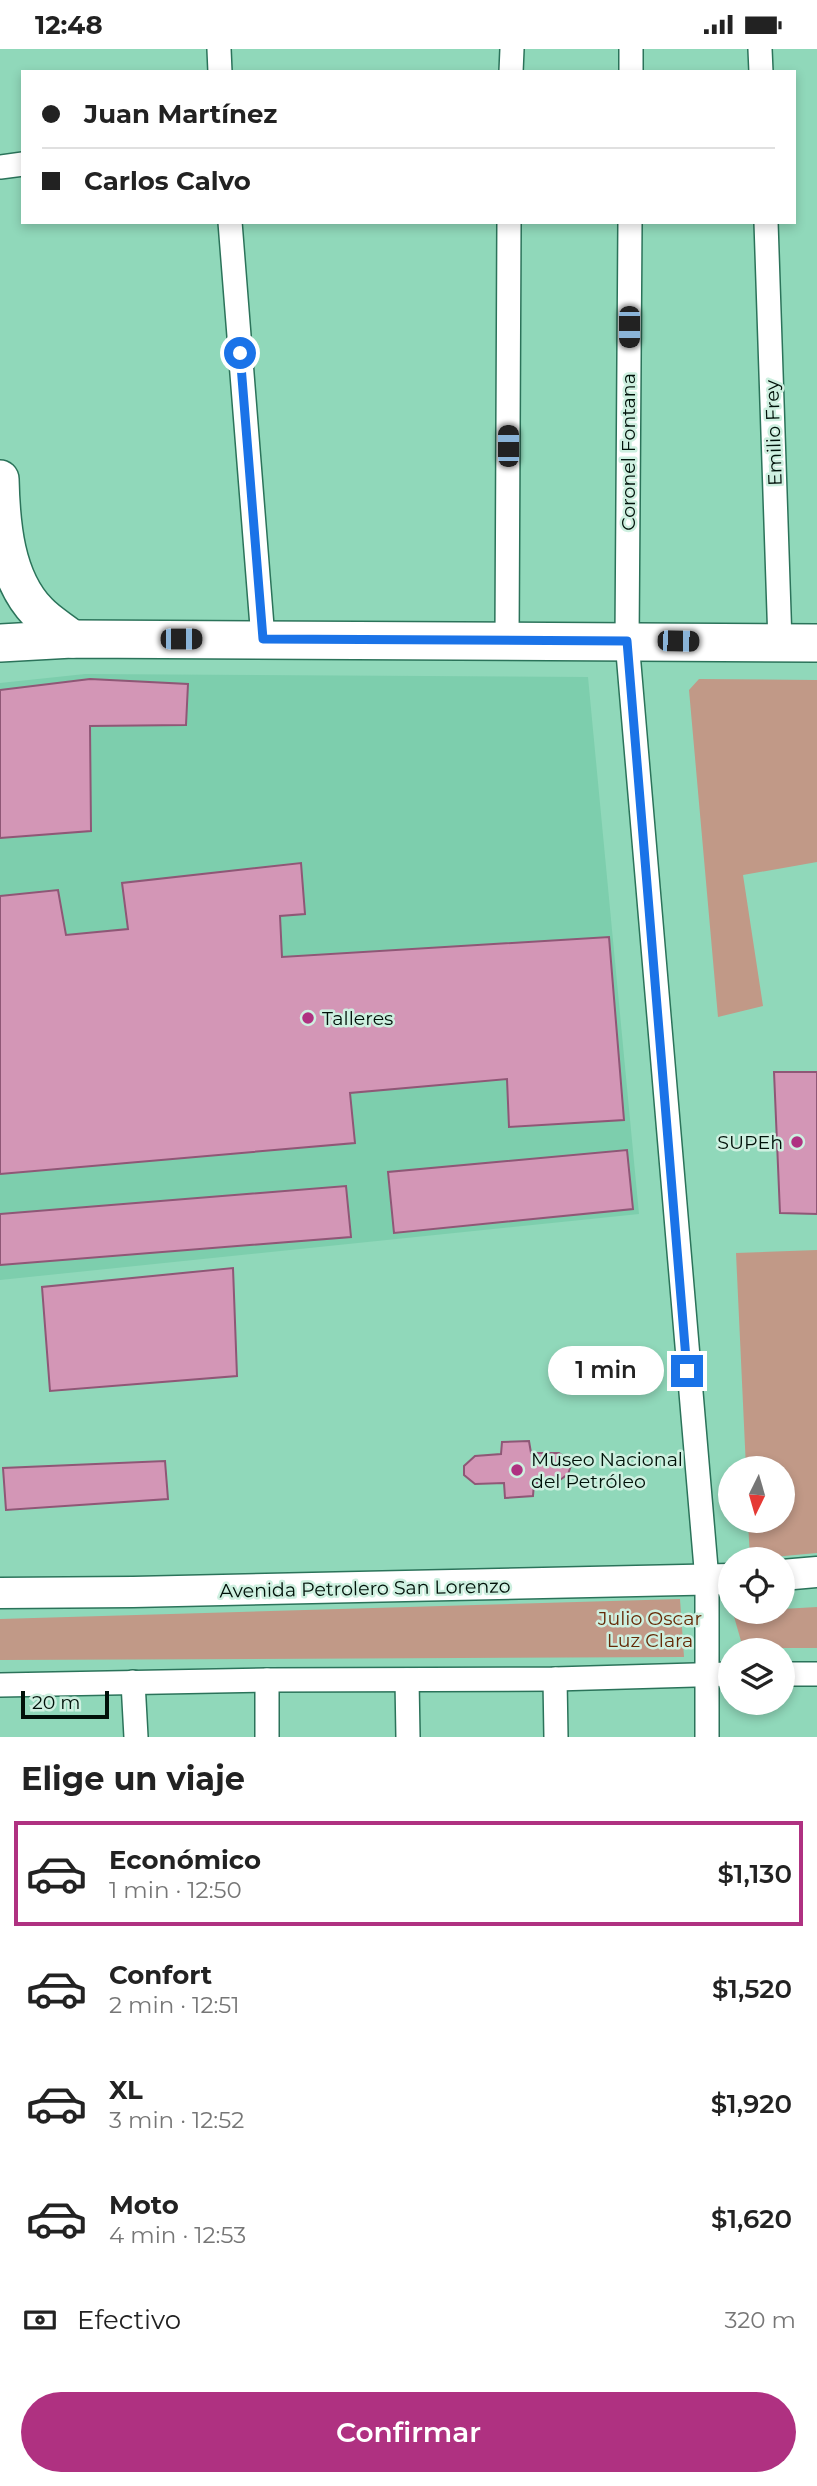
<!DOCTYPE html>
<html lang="es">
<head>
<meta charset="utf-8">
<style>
  body { margin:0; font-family:Montserrat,sans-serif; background:#f2f2f2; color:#222; height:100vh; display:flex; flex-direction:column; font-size:26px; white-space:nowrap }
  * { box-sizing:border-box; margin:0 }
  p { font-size:23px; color:#767676 }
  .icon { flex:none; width:38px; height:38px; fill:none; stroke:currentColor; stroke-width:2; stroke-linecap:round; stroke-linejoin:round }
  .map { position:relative; height:1688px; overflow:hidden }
  .side { display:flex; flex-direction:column; background:#fff; flex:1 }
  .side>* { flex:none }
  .banner { position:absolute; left:21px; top:21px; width:775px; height:154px; border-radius:0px; box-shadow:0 4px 10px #0003; display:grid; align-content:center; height:154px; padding:0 21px; background:#fff }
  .needle { width:46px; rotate:185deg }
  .buttons { position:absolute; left:718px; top:1407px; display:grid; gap:14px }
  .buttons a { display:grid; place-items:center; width:77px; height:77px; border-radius:50%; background:#fff; box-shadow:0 4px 10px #0003; font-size:35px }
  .scale { position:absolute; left:21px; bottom:18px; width:88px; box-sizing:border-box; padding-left:7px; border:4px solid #001109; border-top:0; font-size:19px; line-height:24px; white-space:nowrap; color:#001109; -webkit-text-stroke:5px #cef0e0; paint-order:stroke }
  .end { position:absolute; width:32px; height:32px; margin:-16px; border:9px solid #1a73e8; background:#fff; box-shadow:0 0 0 4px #fff }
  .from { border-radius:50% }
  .bubble { position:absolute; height:49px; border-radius:24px; background:#fff; box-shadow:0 4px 10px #0003; font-size:23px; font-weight:600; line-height:49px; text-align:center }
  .car { position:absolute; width:21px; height:42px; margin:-21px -10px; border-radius:9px; box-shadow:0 0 5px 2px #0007; background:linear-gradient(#222 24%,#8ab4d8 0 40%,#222 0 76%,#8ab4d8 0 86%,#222 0) }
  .banner b { display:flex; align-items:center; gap:24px; height:66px; font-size:26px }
  .banner b+b { border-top:2px solid #e0e0e0 }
  .banner i { width:18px; height:18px; background:#222 }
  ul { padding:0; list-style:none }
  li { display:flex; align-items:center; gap:21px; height:105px; margin:0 14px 10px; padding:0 7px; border:4px solid transparent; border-radius:0px }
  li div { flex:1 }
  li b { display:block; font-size:26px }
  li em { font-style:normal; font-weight:600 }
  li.active { border-color:#af3181 }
  li>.icon { width:63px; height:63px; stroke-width:1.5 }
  h2 { padding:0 21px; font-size:32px; line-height:84px }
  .pay { display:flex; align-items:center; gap:18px; height:77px; padding:0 21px; font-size:26px }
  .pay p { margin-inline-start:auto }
  .cta { display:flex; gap:14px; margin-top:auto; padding:14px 21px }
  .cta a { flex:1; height:80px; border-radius:42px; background:#af3181; color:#fff; font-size:28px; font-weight:600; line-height:80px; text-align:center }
  .status { display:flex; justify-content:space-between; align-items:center; height:49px; padding:0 35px; background:#fff; direction:ltr }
  .status svg { height:19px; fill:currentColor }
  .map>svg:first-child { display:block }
  .built { fill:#7dcead }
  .green { fill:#c19987 }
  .building { fill:#d396b6; stroke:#8f5776; stroke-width:2 }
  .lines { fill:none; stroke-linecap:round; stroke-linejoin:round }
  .minor-casing { stroke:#2b735a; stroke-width:26 }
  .tertiary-casing { stroke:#2b735a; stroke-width:33 }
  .primary-casing { stroke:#2b735a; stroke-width:40 }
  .minor { stroke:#fff; stroke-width:23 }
  .tertiary { stroke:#fff; stroke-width:30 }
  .primary { stroke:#fff; stroke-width:37 }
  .route { stroke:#1a73e8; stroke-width:9 }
  .poi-dot { fill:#af3181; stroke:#cef0e0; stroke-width:2.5 }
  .labels { text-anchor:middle; stroke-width:5; stroke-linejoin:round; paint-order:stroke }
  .street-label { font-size:19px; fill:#001109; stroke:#cef0e0 }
  .poi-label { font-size:19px; fill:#001109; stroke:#cef0e0; text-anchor:start }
  .park-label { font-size:19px; fill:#642906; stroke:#cef0e0 }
</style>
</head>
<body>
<div class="status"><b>12:48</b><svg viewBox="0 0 49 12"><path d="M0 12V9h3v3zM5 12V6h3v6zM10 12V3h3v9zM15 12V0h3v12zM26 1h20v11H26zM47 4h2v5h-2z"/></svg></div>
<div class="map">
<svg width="817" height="1688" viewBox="0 0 817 1688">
  <rect width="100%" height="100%" fill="#90d8ba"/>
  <polygon class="built" points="85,625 588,628 639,1165 0,1231 0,634"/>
  <g class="green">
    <polygon points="699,630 817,631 817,813 743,826 763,957 718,968 689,641"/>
    <polygon points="817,1201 817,1504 750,1510 748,1472 782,1472 782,1419 746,1419 736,1204"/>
    <polygon points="680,1550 684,1608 0,1611 0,1570"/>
    <polygon points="817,1558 817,1599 743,1599 733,1564 782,1563 782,1560"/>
  </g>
  <g class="building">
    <polygon points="90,630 188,635 186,676 90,677 91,782 0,789 0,641"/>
    <polygon points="301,814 305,865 280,867 282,908 609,888 624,1071 509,1078 507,1030 350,1044 355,1094 0,1125 0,847 58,841 66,886 128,880 122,834"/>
    <polygon points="774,1023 817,1023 817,1165 780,1164"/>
    <polygon points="627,1101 633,1160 394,1184 388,1123"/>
    <polygon points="346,1137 351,1188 0,1216 0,1165"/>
    <polygon points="233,1219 237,1327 50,1342 42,1238"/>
    <polygon points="529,1392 531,1404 559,1404 572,1414 568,1425 556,1434 534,1434 533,1447 505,1449 504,1434 475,1435 464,1426 464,1417 475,1407 501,1405 502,1393"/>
    <polygon points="165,1412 168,1450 6,1461 3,1419"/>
  </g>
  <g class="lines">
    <g class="minor-casing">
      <g id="minor">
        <polyline points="219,0 220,23"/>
        <polyline points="760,0 761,23"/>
        <polyline points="511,23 512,0"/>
        <polyline points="631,23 631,0"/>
        <polyline points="0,118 23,115"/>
        <polyline points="230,173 263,590"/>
        <polyline points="630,173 627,592 707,1531 707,1688"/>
        <polyline points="766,173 780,594"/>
        <polyline points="507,592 509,173"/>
        <polyline points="782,1625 817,1625"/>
        <polyline points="555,1630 556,1688"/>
        <polyline points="267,1631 267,1688"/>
        <polyline points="407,1631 408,1688"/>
        <polyline points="133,1633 136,1688"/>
        <polyline points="0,1636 267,1631 555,1630 730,1625"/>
      </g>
    </g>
    <g class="tertiary-casing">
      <g id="tertiary">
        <polyline points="782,1526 817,1523"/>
        <polyline points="0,1544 133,1543 730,1530"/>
      </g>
    </g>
    <g class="primary-casing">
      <g id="primary">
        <path d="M0,430C1,474 5,529 38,563C47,573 61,581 72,590"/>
        <polyline points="0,594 72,590 817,594"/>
      </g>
    </g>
    <use href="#minor" class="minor"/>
    <use href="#tertiary" class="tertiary"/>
    <use href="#primary" class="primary"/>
  </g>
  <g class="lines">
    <polyline class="route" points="240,304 263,590 627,592 687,1322"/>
  </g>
  <g class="poi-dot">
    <circle cx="308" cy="969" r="7"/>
    <circle cx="797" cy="1093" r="7"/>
    <circle cx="517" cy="1421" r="7"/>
  </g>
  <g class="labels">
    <g class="street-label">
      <text transform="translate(773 384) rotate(-92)" y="7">Emilio Frey</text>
      <text transform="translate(628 403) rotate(-90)" y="7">Coronel Fontana</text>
      <text transform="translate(365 1539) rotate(-1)" y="7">Avenida Petrolero San Lorenzo</text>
    </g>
    <g class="poi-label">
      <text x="322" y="976">Talleres</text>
      <text x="783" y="1100" text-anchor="end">SUPEh</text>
      <text x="531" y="1417">Museo Nacional<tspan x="531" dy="22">del Petróleo</tspan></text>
    </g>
    <g class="park-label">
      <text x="650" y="1576">Julio Oscar<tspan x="650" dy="22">Luz Clara</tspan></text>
    </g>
  </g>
</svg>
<div class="buttons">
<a><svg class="needle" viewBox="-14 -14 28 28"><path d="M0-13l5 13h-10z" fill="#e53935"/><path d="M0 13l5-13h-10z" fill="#767676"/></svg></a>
<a><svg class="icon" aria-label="locate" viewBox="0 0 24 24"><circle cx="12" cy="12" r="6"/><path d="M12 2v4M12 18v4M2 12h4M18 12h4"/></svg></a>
<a><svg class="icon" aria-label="layers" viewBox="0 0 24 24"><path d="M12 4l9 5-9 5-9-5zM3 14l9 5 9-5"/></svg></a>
</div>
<div class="scale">20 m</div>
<i class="end from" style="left:240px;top:304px"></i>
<i class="end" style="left:687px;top:1322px"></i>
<div class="bubble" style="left:548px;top:1297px;width:116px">1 min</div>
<i class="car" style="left:629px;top:278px;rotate:180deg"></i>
<i class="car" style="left:508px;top:397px;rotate:0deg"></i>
<i class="car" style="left:181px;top:590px;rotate:90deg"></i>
<i class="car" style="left:678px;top:592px;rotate:91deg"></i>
<div class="banner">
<b><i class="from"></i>Juan Martínez</b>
<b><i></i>Carlos Calvo</b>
</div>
</div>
<section class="side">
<h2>Elige un viaje</h2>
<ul>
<li class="active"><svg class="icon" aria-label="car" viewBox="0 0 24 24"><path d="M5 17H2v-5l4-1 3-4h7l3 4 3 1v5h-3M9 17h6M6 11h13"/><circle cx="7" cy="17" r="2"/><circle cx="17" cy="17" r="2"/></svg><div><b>Económico</b><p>1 min · 12:50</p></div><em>$1,130</em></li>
<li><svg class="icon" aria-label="car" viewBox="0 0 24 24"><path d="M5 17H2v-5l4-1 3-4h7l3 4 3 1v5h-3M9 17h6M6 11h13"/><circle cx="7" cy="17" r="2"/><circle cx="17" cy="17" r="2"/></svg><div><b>Confort</b><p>2 min · 12:51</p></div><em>$1,520</em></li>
<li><svg class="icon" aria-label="car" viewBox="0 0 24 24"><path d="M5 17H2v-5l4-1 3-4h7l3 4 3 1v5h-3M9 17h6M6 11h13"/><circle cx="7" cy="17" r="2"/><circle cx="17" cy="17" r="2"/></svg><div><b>XL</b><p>3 min · 12:52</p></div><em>$1,920</em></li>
<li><svg class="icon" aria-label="car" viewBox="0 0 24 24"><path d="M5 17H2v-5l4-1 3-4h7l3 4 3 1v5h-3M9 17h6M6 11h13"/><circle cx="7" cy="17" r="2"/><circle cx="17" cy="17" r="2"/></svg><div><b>Moto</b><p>4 min · 12:53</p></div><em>$1,620</em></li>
</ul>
<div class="pay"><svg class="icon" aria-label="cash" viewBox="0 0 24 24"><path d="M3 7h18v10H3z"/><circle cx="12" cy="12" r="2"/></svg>Efectivo<p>320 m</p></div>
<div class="cta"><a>Confirmar</a></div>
</section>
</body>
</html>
